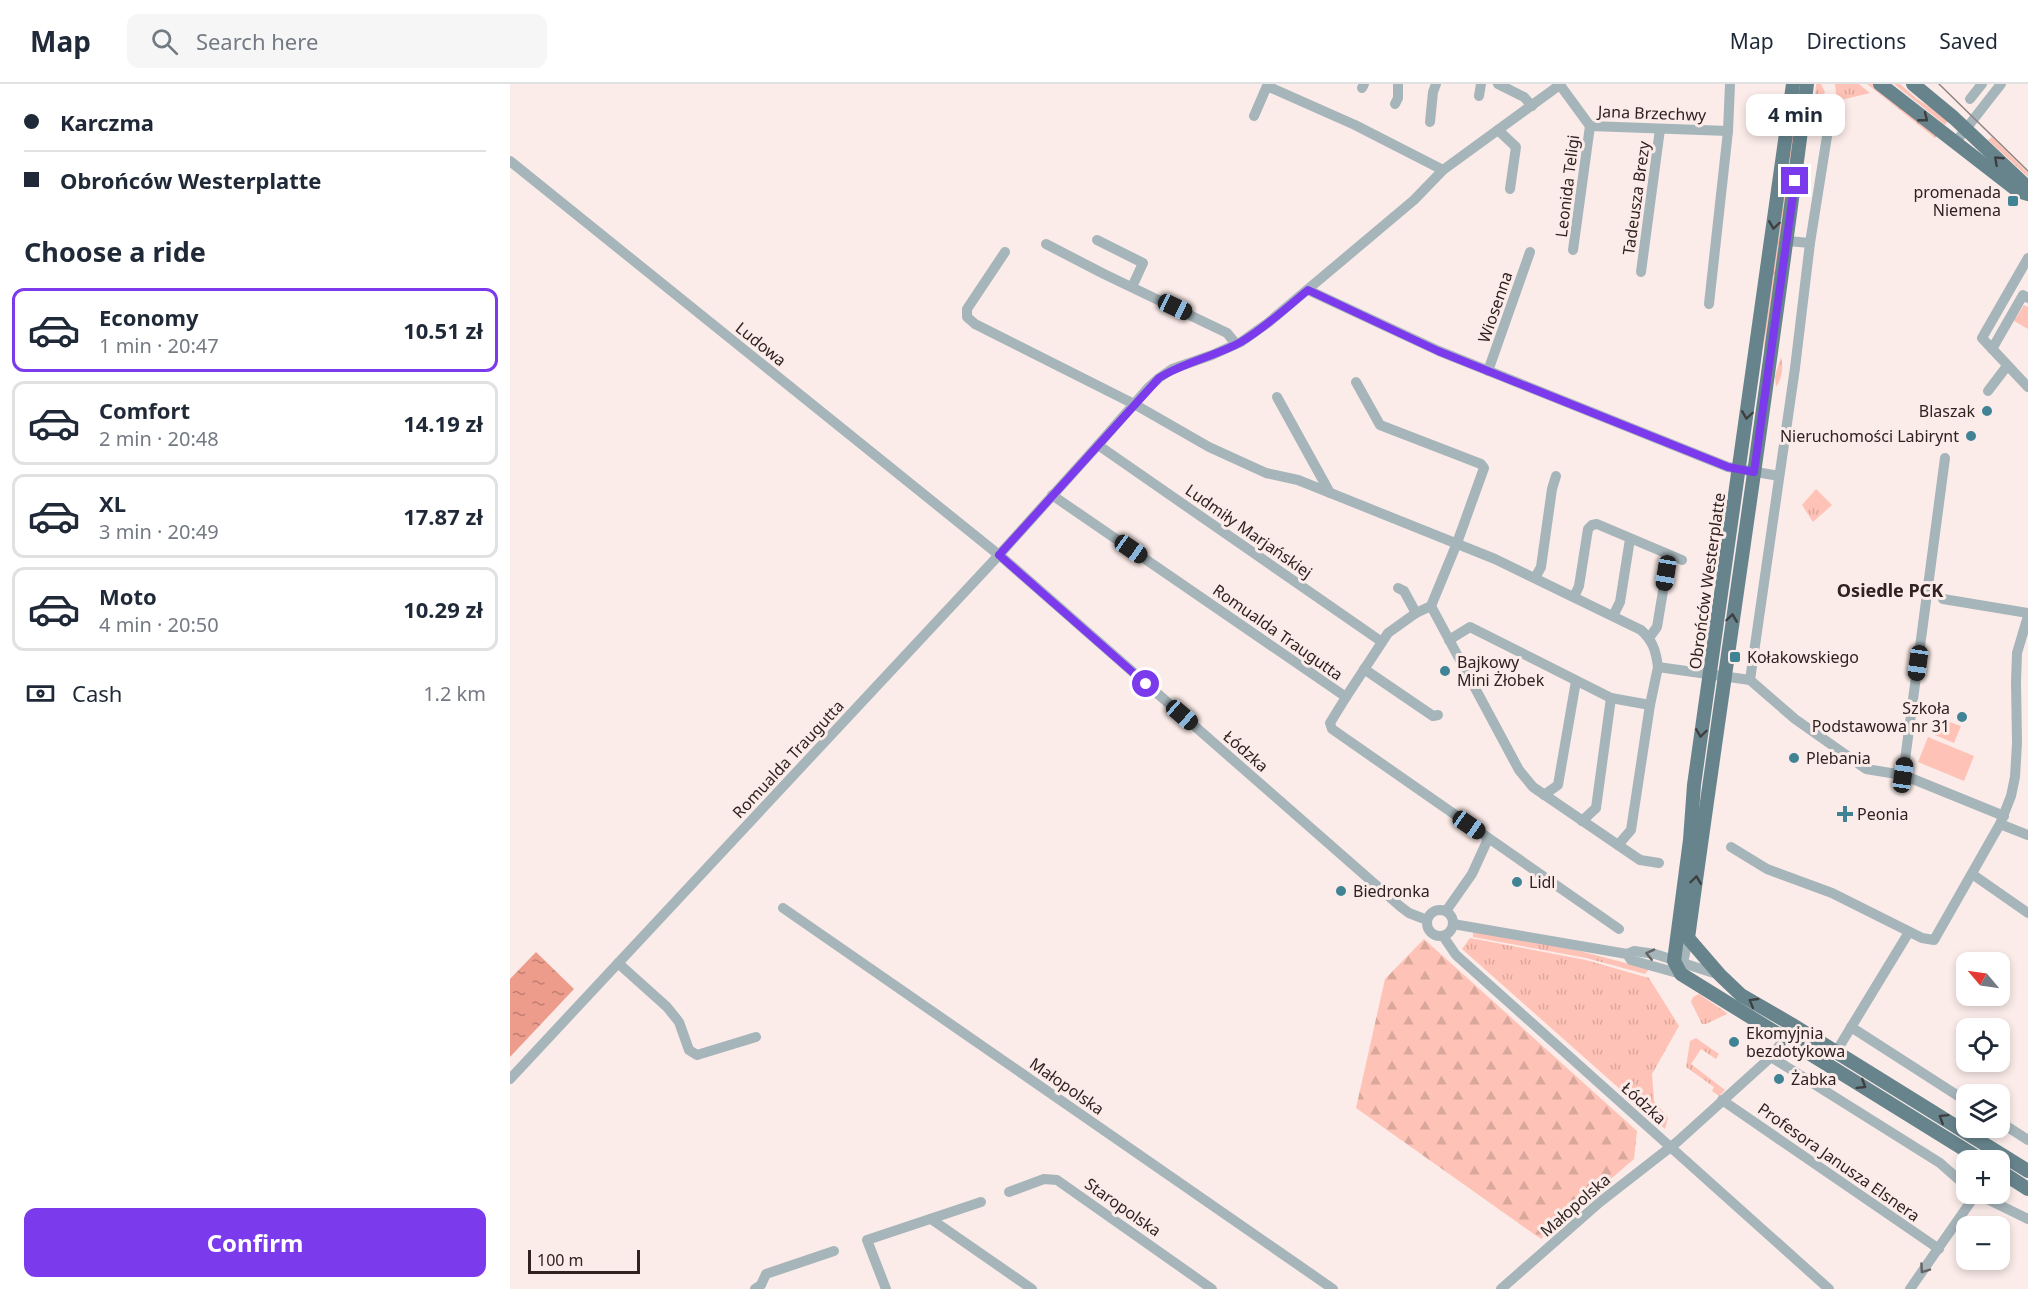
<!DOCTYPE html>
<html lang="en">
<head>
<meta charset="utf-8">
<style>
  body { margin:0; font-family:"Noto Sans",sans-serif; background:#f6f6f7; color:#1f2937; height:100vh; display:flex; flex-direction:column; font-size:22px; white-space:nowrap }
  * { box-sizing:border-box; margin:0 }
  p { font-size:20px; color:#747a83 }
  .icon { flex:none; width:33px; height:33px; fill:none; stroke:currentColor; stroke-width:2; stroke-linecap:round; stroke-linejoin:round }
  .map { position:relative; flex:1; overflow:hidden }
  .details { display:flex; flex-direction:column; background:#fff; width:510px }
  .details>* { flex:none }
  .guide { display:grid; align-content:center; height:132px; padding:0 24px; background:#fff }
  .needle { width:39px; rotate:299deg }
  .buttons { position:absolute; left:1446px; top:868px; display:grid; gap:12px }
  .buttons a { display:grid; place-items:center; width:54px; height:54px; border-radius:12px; background:#fff; box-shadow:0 3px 9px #0003; font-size:30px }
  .scale { position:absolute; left:18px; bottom:15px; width:112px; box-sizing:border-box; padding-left:6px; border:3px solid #2f2220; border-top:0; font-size:16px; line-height:21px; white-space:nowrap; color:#2f2220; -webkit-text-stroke:4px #fbece9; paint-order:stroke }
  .end { position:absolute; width:27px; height:27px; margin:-14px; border:8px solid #7c3aed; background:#fff; box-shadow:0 0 0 3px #fff }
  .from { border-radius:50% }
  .bubble { position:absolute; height:42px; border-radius:12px; background:#fff; box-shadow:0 3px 9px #0003; font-size:20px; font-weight:700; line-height:42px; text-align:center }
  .car { position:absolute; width:18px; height:36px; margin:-18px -9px; border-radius:8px; box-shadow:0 0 4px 2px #0007; background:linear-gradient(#222 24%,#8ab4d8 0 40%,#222 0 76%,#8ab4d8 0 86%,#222 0) }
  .guide b { display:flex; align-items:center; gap:21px; height:57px; font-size:22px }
  .guide b+b { border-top:2px solid #e0e1e3 }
  .guide i { width:15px; height:15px; background:#1f2937 }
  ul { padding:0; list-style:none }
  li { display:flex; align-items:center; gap:18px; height:84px; margin:0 12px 9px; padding:0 12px; border:3px solid #e0e1e3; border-radius:12px }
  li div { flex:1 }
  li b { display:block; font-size:22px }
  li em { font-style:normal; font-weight:700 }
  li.active { border-color:#7c3aed }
  li>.icon { width:54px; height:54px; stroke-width:1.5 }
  h2 { padding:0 24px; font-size:27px; line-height:72px }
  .pay { display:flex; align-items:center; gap:15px; height:66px; padding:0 24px; font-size:22px }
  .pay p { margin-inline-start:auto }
  .button { display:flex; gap:12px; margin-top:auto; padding:12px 24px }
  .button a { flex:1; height:69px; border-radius:12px; background:#7c3aed; color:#fff; font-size:24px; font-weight:700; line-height:69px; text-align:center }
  header { display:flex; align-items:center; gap:36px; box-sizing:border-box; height:84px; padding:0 30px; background:#fff; border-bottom:2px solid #e0e1e3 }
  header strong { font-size:28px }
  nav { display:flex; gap:33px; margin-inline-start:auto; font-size:21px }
  .search { width:420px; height:54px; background:#f6f6f7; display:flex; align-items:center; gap:15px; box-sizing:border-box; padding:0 21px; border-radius:12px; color:#747a83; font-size:22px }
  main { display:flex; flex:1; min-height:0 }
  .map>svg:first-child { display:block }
  .grass { fill:url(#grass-tufts) }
  .forest { fill:url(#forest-firs) }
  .pitch { fill:#fec3b6 }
  .water { fill:url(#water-ripples) }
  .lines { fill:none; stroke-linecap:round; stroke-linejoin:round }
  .minor { stroke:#a6b5ba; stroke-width:10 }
  .major { stroke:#67848c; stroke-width:14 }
  .tram { stroke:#918381; stroke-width:1.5 }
  .oneway { stroke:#403f40 }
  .oneway2 { stroke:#656465 }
  .route { stroke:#7c3aed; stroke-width:8 }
  .poi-dot { fill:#408394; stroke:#fbece9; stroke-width:2 }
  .labels { text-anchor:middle; stroke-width:6; stroke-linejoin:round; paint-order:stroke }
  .street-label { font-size:16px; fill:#2f2220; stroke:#fbece9 }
  .poi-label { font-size:16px; fill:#2f2220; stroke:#fbece9; text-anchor:start }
  .neighbourhood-label { font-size:18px; font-weight:bold; fill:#2f2220; stroke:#fbece9 }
</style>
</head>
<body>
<header>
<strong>Map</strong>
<div class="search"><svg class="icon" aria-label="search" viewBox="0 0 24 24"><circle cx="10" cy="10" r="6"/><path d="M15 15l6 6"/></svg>Search here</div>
<nav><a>Map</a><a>Directions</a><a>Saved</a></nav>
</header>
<main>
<section class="details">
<div class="guide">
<b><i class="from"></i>Karczma</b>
<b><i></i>Obrońców Westerplatte</b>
</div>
<h2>Choose a ride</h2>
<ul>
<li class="active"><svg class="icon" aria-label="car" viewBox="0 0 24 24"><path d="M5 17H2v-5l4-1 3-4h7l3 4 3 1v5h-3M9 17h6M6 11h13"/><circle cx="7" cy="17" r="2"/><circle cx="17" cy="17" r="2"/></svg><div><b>Economy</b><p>1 min · 20:47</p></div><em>10.51 zł</em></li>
<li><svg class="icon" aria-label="car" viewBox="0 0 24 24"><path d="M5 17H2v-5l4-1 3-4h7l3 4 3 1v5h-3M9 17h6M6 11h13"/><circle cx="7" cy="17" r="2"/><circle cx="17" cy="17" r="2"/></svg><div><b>Comfort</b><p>2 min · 20:48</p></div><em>14.19 zł</em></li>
<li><svg class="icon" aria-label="car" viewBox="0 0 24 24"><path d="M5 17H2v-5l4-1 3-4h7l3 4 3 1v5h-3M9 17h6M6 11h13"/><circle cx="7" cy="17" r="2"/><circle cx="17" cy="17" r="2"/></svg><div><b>XL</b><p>3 min · 20:49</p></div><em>17.87 zł</em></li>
<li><svg class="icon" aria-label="car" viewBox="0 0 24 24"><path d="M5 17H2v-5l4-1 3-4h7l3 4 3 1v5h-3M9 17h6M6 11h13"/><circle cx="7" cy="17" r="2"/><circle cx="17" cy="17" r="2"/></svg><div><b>Moto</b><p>4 min · 20:50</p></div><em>10.29 zł</em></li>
</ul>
<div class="pay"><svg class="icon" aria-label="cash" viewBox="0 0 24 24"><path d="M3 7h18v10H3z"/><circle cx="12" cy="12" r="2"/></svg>Cash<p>1.2 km</p></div>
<div class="button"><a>Confirm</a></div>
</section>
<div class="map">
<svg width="1518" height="1205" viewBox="0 0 1518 1205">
  <defs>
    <pattern id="grass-tufts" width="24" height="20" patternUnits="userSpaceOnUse" patternTransform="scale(1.5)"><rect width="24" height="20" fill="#fec3b6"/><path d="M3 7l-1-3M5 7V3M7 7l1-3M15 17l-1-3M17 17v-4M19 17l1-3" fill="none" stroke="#daa79c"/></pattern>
    <pattern id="forest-firs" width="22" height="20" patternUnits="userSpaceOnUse" patternTransform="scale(1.5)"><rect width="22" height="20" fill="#fec3b6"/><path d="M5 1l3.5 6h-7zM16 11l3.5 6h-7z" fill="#daa79c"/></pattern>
    <pattern id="water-ripples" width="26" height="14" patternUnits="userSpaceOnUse" patternTransform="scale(1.5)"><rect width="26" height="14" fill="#ed9b8b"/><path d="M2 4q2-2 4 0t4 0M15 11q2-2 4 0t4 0" fill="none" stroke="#c07e71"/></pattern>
  </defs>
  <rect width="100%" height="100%" fill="#fbece9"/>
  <g class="grass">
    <polygon points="1287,0 1291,0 1284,43 1280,107 1254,275 1255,238"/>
    <polygon points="1306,0 1311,0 1315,8 1303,32"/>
    <polygon points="1325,0 1349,0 1360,9 1327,17"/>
    <polygon points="1357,0 1364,0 1427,50 1425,54"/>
    <polygon points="1384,0 1390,0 1407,15 1439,35 1435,41"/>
    <polygon points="1482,53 1518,89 1518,93 1478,56"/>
    <polygon points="1514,221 1518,223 1518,245 1504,237"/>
    <path d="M1271,273C1273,285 1273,292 1266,303L1265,292Z"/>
    <polygon points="1306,405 1322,421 1303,438 1292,421"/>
    <polygon points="963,847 1062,865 1139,885 1135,890 1076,874 963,853"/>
    <polygon points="960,854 1076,876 1139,894 1169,942 1142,990 1144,1017 1158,1034 1155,1045 952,865"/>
    <polygon points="1189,910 1217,929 1217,930 1196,940 1192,940 1181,918 1183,913"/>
    <polygon points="1186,954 1209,970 1206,975 1191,965 1181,980 1215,1006 1209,1012 1202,1007 1204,1003 1176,983 1180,957"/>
  </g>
  <polygon class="forest" points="914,855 1127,1047 1124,1075 1031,1155 846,1024 875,895"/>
  <g class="pitch">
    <polygon points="1426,633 1451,642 1444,659 1420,649"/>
    <polygon points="1418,653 1464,672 1454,697 1408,678"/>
  </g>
  <polygon class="water" points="26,868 64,905 0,973 0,895"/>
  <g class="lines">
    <g class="minor">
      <polyline points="988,0 1014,13 1022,22"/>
      <polyline points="1050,1 1080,42 1218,47"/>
      <polyline points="852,4 854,0"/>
      <polyline points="969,12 971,0"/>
      <polyline points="1460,15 1472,0"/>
      <polyline points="885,20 888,14 888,0"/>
      <polyline points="744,32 757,2 845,41 933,86"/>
      <polyline points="920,38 923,8 926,0"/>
      <polyline points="988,46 1006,63 1000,105"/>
      <polyline points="1445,59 1491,0"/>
      <polyline points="0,77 494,475 891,823 899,829 917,836"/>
      <polyline points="587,156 633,179 622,203"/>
      <polyline points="1278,157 1300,159"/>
      <polyline points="536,160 594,190 717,249 726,260"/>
      <polyline points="1063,166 1080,42"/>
      <path d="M495,168L457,225V233L465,240L624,320L699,363L756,389L788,396L985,475L1131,546C1143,557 1146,567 1148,583L1240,596L1285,284L1300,159L1318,46"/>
      <polyline points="1518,174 1472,254 1518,303"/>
      <polyline points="1131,188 1150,45"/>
      <polyline points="798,206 929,267 1218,383 1269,392"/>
      <polyline points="1199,220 1218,47 1220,0"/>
      <polyline points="1482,265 1513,211 1518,214"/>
      <polyline points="978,287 1020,168"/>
      <polyline points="1478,307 1497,282"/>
      <polyline points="767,313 820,409"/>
      <polyline points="588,361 872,558"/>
      <polyline points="542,411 836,613 820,639 822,645 1109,845"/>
      <polyline points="1025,494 1031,483 1042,405 1046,392"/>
      <polyline points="888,504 894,507 906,529"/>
      <polyline points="1064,513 1069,502 1078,445 1082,441 1087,440 1172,476"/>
      <polyline points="1433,515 1518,529"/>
      <polyline points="921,522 1009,686 1023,703 1130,776 1149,779"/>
      <polyline points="1103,532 1110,518 1120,455"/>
      <polyline points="1139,554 1147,543 1159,471"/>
      <polyline points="939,556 960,543 1101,614 1140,621 1148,583"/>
      <polyline points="854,585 923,632 928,631"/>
      <polyline points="1240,596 1285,635 1356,685 1393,691 1494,732"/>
      <polyline points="836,613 878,549 906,529 921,522 947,459 974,384 971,380 870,341 846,298"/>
      <polyline points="1393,691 1435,374"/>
      <polyline points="1034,711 1048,701 1066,597"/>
      <polyline points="1072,737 1086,724 1101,614"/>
      <polyline points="1490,740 1518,751"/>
      <polyline points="1108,761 1121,746 1140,621"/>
      <polyline points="1221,763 1257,785 1322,809 1412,854 1424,856 1490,740 1501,712 1505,693 1507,659 1506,598 1507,569 1518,532"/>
      <polyline points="1462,790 1518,829"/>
      <polyline points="273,824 823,1205"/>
      <circle cx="930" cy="839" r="13"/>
      <polyline points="936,827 962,790 978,755"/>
      <polyline points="943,840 1117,870 1124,867 1145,870 1210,891"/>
      <polyline points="933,852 946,871 1319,1205"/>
      <polyline points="1117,870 1121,876 1171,890 1178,854"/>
      <polyline points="108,879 157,923 169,938 179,966 187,971 246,953"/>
      <polyline points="1341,943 1456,1017"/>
      <polyline points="1326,968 1399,848"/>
      <polyline points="1261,973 1430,1079 1456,1102"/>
      <polyline points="0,995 489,471 588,361 638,304 649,294 662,285 702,271 731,258 759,238 904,116 933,86 1051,0"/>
      <polyline points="1212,1016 1429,1165"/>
      <polyline points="1490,1038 1518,1056"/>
      <polyline points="499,1108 534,1095 547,1096 702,1205"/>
      <polyline points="1467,1110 1518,1135"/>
      <polyline points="421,1135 522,1205"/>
      <polyline points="245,1205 251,1201 256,1190 324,1167"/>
      <polyline points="376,1205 357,1156 471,1118"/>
      <polyline points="991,1205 1090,1118 1167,1058 1261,973 1275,954"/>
      <polyline points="1400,1205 1466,1110"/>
    </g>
    <g class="major">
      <polyline points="1283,0 1184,701 1180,756 1164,877 1171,890 1473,1077"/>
      <path d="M1297,0C1261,285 1217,569 1178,854L1210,891L1231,911L1281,940L1518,1087"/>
      <polyline points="1370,0 1508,107 1518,110"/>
      <polyline points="1403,0 1444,34 1514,100 1516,109"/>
      <polyline points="1490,1087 1518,1105"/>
    </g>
    <polyline class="tram" points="1429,0 1518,87"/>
  </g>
  <defs><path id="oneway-chevron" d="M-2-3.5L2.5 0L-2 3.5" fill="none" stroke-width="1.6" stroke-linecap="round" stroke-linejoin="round" transform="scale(1.5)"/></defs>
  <g class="oneway">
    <use href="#oneway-chevron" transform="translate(1414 34) rotate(38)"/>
    <use href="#oneway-chevron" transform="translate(1488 76) rotate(-137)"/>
    <use href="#oneway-chevron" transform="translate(1264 141) rotate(98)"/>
    <use href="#oneway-chevron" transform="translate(1237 331) rotate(98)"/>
    <use href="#oneway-chevron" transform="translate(1222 534) rotate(-82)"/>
    <use href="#oneway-chevron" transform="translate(1191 649) rotate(98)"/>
    <use href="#oneway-chevron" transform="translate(1186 796) rotate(-82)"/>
    <use href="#oneway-chevron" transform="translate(1243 918) rotate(-150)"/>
    <use href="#oneway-chevron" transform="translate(1352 1001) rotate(32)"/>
    <use href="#oneway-chevron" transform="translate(1433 1034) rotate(-148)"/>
  </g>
  <g class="oneway2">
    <use href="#oneway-chevron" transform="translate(1140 870) rotate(-167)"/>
    <use href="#oneway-chevron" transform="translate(1414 1185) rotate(125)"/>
  </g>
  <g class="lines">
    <path class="route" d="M636,600L489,471L649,294C674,278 704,273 731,258C755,244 776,224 798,206L928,267L1218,383L1244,388L1285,97"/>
  </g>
  <g class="poi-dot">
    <rect x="1497" y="111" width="12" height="12" rx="3"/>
    <circle cx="1477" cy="327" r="6"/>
    <circle cx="1461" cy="352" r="6"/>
    <rect x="1219" y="567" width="12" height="12" rx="3"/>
    <circle cx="935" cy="587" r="6"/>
    <circle cx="1452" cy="633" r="6"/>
    <circle cx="1284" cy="674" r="6"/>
    <path d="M1332 721h6v6h6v6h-6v6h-6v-6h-6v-6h6z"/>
    <circle cx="1007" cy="798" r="6"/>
    <circle cx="831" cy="807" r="6"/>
    <circle cx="1224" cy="958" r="6"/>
    <circle cx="1269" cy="995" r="6"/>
  </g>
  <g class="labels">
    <g class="street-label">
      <text transform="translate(1142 29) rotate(2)" y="6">Jana Brzechwy</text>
      <text transform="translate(1057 102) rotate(-83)" y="6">Leonida Teligi</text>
      <text transform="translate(1126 114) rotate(-82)" y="6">Tadeusza Brezy</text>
      <text transform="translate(985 223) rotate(-71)" y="6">Wiosenna</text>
      <text transform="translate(251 260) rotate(39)" y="6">Ludowa</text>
      <text transform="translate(739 447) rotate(35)" y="6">Ludmiły Marjańskiej</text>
      <text transform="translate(1197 497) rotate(-82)" y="6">Obrońców Westerplatte</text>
      <text transform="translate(768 548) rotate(35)" y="6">Romualda Traugutta</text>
      <text transform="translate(736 667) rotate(41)" y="6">Łódzka</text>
      <text transform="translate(278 675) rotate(-47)" y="6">Romualda Traugutta</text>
      <text transform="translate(557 1002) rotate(35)" y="6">Małopolska</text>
      <text transform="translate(1134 1019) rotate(42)" y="6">Łódzka</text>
      <text transform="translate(1329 1078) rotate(35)" y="6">Profesora Janusza Elsnera</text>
      <text transform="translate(1065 1121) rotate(-41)" y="6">Małopolska</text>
      <text transform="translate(613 1123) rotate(35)" y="6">Staropolska</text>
    </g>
    <g class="poi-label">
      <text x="1491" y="114" text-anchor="end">promenada<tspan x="1491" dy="18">Niemena</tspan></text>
      <text x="1465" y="333" text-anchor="end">Blaszak</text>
      <text x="1449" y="358" text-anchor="end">Nieruchomości Labirynt</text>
      <text x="1237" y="579">Kołakowskiego</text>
      <text x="947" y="584">Bajkowy<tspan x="947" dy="18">Mini Żłobek</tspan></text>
      <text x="1440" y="630" text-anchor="end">Szkoła<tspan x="1440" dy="18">Podstawowa nr 31</tspan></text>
      <text x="1296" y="680">Plebania</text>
      <text x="1347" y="736">Peonia</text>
      <text x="1019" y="804">Lidl</text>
      <text x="843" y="813">Biedronka</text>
      <text x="1236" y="955">Ekomyjnia<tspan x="1236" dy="18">bezdotykowa</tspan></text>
      <text x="1281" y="1001">Żabka</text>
    </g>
    <g class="neighbourhood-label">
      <text x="1380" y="513">Osiedle PCK</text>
    </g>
  </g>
</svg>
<div class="buttons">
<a><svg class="needle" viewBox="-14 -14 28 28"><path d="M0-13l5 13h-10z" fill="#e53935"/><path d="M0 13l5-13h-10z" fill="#747a83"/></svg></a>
<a><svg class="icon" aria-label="locate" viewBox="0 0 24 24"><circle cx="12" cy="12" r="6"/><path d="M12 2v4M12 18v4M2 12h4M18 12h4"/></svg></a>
<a><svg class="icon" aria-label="layers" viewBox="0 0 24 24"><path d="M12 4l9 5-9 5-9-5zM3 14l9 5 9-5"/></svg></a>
<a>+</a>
<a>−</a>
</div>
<div class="scale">100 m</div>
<i class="end from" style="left:636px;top:600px"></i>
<i class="end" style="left:1285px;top:97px"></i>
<div class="bubble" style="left:1236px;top:10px;width:99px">4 min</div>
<i class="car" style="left:665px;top:223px;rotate:115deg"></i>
<i class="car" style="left:621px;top:465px;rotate:125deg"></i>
<i class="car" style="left:1156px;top:489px;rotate:189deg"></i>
<i class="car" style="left:1408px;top:579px;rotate:188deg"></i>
<i class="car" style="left:672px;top:631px;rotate:131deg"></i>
<i class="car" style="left:1393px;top:691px;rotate:8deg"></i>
<i class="car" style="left:959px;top:741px;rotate:125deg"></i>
</div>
</main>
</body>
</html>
